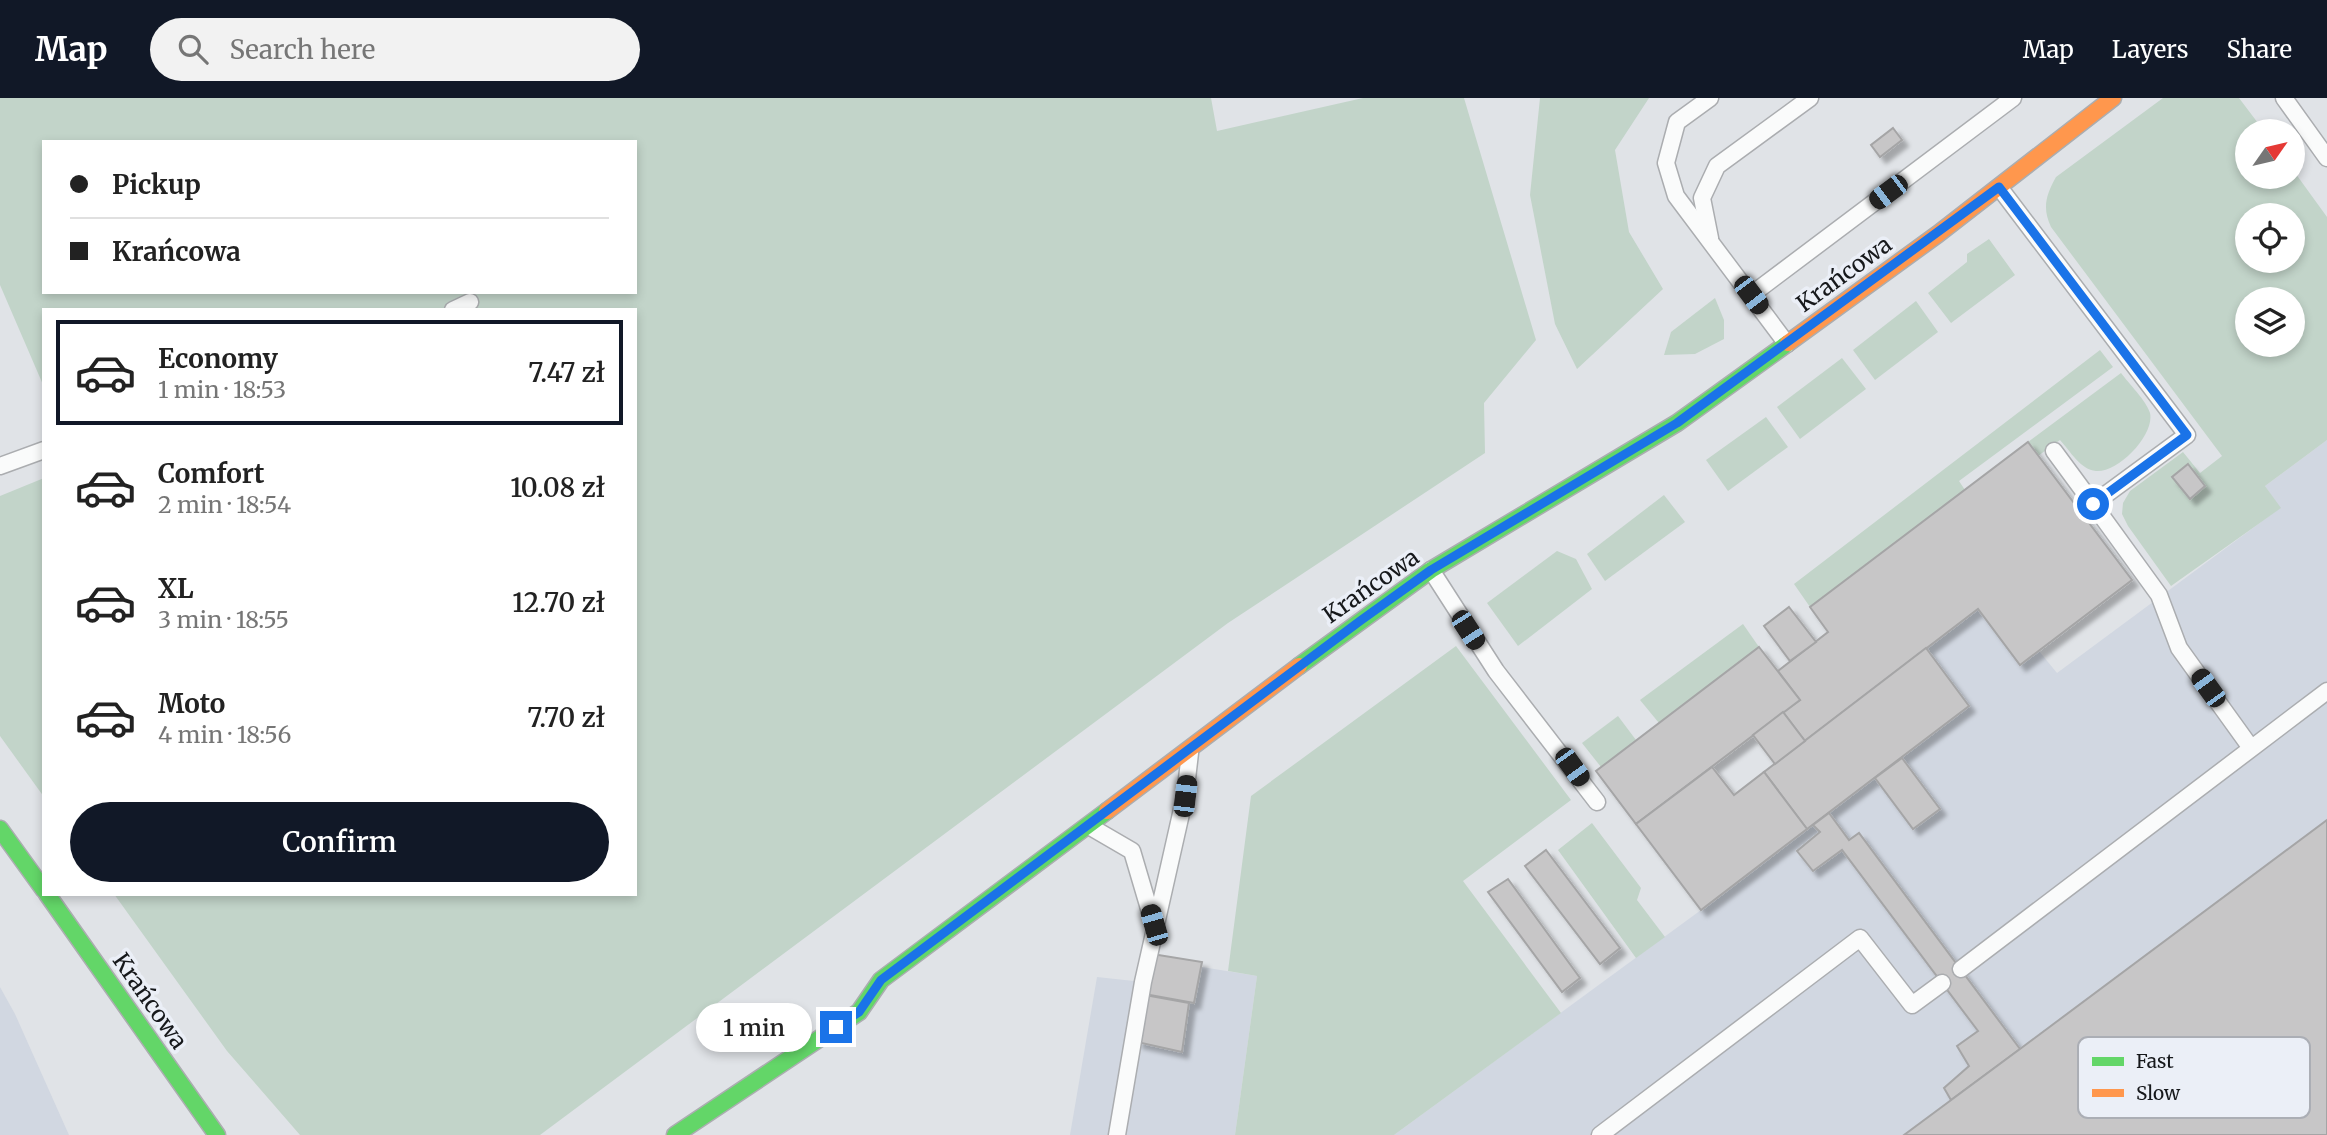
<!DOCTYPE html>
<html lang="en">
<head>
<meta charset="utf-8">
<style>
  body { margin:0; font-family:Merriweather,serif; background:#f2f2f2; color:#222; height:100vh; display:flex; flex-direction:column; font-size:26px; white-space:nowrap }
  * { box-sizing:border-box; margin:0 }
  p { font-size:23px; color:#767676 }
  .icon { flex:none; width:38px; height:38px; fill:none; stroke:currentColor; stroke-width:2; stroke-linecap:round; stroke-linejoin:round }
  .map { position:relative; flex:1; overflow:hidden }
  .sheet { position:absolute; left:42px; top:210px; width:595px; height:588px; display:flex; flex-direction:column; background:#fff; border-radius:0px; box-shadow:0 4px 10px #0003 }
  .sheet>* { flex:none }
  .guide { position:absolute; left:42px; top:42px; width:595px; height:154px; border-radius:0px; box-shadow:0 4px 10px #0003; display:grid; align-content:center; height:154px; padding:0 28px; background:#fff }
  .needle { width:46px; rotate:56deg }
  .controls { position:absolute; left:2235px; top:21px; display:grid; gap:14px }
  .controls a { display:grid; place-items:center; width:70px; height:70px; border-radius:50%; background:#fff; box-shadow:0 4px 10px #0003; font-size:35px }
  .end { position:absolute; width:32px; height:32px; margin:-16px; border:9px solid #1a73e8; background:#fff; box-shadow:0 0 0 4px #fff }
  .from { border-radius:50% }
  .bubble { position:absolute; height:49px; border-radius:24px; background:#fff; box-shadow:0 4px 10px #0003; font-size:23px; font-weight:600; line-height:49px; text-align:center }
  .car { position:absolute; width:21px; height:42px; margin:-21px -10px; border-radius:9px; box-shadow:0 0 5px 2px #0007; background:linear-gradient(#222 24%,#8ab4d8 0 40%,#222 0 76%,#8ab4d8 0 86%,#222 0) }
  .guide b { display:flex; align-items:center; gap:24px; height:66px; font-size:26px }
  .guide b+b { border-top:2px solid #e0e0e0 }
  .guide i { width:18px; height:18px; background:#222 }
  ul { padding:12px 0 0; list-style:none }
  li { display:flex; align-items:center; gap:21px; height:105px; margin:0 14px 10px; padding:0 14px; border:4px solid transparent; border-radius:0px }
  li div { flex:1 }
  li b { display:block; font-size:26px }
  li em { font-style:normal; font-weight:600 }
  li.current { border-color:#111827 }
  li>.icon { width:63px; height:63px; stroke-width:1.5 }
  .button { display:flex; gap:14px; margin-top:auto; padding:14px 28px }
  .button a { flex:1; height:80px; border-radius:42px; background:#111827; color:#fff; font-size:28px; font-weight:600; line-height:80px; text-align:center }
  header { display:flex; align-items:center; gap:42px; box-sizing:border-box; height:98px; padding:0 35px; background:#111827; color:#fff }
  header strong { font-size:33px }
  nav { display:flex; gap:38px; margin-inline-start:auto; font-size:24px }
  .search { width:490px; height:63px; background:#f2f2f2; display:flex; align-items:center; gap:18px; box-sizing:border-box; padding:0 24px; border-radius:38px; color:#767676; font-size:26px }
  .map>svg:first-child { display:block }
  .built { fill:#d1d7e1 }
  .green { fill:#c2d4c9; fill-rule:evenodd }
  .building { fill:#c7c6c7; stroke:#a5a5a6; stroke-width:2; filter:url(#shadow) }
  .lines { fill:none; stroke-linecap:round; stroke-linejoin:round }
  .lane-casing { stroke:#abadb0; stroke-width:19 }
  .fast-casing { stroke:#abadb0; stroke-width:19 }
  .slow-casing { stroke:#abadb0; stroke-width:19 }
  .lane { stroke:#fafbfb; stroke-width:16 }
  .fast { stroke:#63d668; stroke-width:16 }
  .slow { stroke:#ff974d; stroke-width:16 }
  .route { stroke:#1a73e8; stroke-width:9 }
  .labels { text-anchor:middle; stroke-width:7; stroke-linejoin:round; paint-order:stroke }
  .street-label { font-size:23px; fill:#16181b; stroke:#ebeff7 }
  .key { fill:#ebeff7; stroke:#abaeb5; stroke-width:2 }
  .key-label { font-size:19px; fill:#16181b }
</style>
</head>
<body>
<header>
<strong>Map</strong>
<div class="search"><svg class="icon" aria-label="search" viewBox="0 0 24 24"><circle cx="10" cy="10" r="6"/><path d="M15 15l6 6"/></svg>Search here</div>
<nav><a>Map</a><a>Layers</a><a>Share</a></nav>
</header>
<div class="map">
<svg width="2327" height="1037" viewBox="0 0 2327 1037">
  <defs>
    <filter id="shadow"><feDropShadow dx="6" dy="6" stdDeviation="2" flood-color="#0004"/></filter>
  </defs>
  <rect width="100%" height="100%" fill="#e0e3e7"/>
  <g class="built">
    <polygon points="2327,342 2327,1037 1394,1037 1701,812 1969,608 1926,550 1978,511 2020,567 2039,553 2057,575 2280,410 2265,388"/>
    <polygon points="1190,867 1257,878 1235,1037 1070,1037 1097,879 1143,884"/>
    <polygon points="0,889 15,916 69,1037 0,1037"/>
  </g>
  <g class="green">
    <path d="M0,0H1211L1217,33L1363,0H1464L1536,242L1484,305L1485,355L1228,525L540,1037H300L227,953L114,796H635V212H44V289L0,187ZM44,44H635V194H44Z"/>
    <polygon points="1540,0 1649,0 1615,52 1629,134 1663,191 1577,271 1555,226 1530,97"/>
    <path d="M2163,0H2239L2264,33H2247V79H2292L2293,72L2327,119V342L2265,388L2281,410L2171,488L2128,428L2122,416L2123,405L2130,393L2183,354L2200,375L2222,358L2051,129C2042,110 2046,97 2056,79ZM2247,117H2292V163H2247ZM2247,201H2292V247H2247Z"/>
    <polygon points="1989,141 2015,177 1951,225 1928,195 1967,164 1967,156"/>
    <polygon points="1715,200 1724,222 1724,241 1695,256 1664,257 1671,234"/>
    <polygon points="1916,203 1938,234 1875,282 1853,252"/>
    <polygon points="2100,252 2113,269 1959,383 1965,392 1810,509 1794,486"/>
    <polygon points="1842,260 1866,291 1800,341 1777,309"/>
    <path d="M2121,275C2129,286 2146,302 2150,315C2155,337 2118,375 2096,373C2081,372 2070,353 2060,342L2038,358L2028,344Z"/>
    <polygon points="1766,319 1788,349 1728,393 1706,362"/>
    <polygon points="44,380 44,699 0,638 0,398"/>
    <polygon points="1664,397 1685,424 1605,483 1587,456"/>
    <polygon points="1557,453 1576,461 1592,491 1518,548 1487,505"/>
    <polygon points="1743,526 1759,549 1659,625 1640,602"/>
    <polygon points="1456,548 1571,702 1463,783 1561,915 1394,1037 1235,1037 1257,878 1228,873 1251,698"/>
    <polygon points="1618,618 1636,642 1601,669 1582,645"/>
    <polygon points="1592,725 1641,790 1637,802 1665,839 1636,860 1558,752"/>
  </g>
  <g class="building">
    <polygon points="1893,30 1902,42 1880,59 1871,47"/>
    <polygon points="2028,344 2132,482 2020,567 1978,511 1805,643 1783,614 1800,602 1778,573 1828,534 1810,509"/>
    <polygon points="2188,366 2205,388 2190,401 2172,379"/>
    <polygon points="1789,509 1816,544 1790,563 1764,528"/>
    <polygon points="1759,549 1800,602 1636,726 1596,673"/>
    <polygon points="1926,550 1969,608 1807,731 1764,674"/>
    <polygon points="1783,614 1805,643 1775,666 1753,637"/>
    <polygon points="1902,660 1940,711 1913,731 1875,680"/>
    <polygon points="1712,669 1734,697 1764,674 1807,731 1701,812 1636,726"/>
    <polygon points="1829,715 1849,742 1859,735 2020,951 1951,1002 1944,990 1969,968 1957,948 1978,933 1842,752 1813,773 1797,753 1820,734 1813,727"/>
    <polygon points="2327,722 2327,1037 1904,1037 2020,951"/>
    <polygon points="1546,752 1620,850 1600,866 1525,768"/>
    <polygon points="1508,781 1580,880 1562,894 1488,794"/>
    <polygon points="1146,855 1202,864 1194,905 1139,895"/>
    <polygon points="1145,897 1189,905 1182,954 1137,944"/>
  </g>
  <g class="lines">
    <g class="lane-casing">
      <g id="lane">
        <polyline points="1710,0 1677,24 1666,65 1676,98 1787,246"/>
        <polyline points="2284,0 2327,60"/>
        <polyline points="1999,89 2187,337 2093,406 2159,497 2179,550 2251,650"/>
        <polyline points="1710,140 1702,100 1717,68 1810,0"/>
        <polyline points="1751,197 2013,0"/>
        <polyline points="453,212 470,204"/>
        <polyline points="2054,353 2093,406"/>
        <polyline points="0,368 44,352"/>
        <polyline points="1431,472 1496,573 1597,704"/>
        <polyline points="1089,728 1132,753 1153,824"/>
        <polyline points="1961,871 2327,593"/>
        <polyline points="1117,1037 1143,884 1185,698 1190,655"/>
        <polyline points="1600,1037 1860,840 1912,907 1942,885"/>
      </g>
    </g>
    <g class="fast-casing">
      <g id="fast">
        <polyline points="1299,568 1431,472 1677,325 1788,245"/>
        <polyline points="0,731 44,792"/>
        <polyline points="47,796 217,1037"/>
        <polyline points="675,1037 859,914 881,882 1107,713"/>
      </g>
    </g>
    <g class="slow-casing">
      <g id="slow">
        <polyline points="1788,245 1938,136 2113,0"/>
        <polyline points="1107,713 1299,568"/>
      </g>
    </g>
    <use href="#lane" class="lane"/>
    <use href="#fast" class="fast"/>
    <use href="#slow" class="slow"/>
  </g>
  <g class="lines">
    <polyline class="route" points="836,929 859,914 881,882 1360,523 1431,472 1677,325 1999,89 2187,337 2093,406"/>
  </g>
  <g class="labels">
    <g class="street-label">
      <text transform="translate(1844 176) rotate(-36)" y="8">Krańcowa</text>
      <text transform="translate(1371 488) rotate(-35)" y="8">Krańcowa</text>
      <text transform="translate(150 903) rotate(55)" y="8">Krańcowa</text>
    </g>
  </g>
  <rect x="2078" y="939" width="232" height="81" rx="10" class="key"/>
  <rect x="2092" y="959" width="32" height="9" fill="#63d668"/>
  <rect x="2092" y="991" width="32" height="8" fill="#ff974d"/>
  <g class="key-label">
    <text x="2136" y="970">Fast</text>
    <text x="2136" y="1002">Slow</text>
  </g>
</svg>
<div class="controls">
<a><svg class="needle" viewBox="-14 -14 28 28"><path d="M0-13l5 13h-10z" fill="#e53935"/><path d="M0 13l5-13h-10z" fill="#767676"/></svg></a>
<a><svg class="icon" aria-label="locate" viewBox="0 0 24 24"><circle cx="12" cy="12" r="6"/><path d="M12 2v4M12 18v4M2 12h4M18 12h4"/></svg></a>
<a><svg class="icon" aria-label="layers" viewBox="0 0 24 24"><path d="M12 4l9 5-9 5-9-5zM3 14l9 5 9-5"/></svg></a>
</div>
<i class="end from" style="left:2093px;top:406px"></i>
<i class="end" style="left:836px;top:929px"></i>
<div class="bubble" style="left:696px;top:905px;width:116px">1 min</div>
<i class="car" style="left:1888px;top:94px;rotate:233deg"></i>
<i class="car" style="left:1751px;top:197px;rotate:143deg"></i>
<i class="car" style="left:1468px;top:532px;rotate:147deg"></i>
<i class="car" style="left:2208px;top:590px;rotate:324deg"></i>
<i class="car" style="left:1572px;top:669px;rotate:144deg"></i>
<i class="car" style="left:1185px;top:698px;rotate:7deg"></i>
<i class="car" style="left:1154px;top:827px;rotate:344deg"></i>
<div class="guide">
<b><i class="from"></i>Pickup</b>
<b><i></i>Krańcowa</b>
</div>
<section class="sheet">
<ul>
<li class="current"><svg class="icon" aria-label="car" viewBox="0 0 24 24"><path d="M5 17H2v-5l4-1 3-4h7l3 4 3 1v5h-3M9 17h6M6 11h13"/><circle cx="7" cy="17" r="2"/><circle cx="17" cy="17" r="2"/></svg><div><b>Economy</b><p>1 min · 18:53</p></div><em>7.47 zł</em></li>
<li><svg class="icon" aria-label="car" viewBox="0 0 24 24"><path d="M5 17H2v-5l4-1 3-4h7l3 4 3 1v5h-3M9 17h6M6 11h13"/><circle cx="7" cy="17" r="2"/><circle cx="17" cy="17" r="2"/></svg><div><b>Comfort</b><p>2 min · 18:54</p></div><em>10.08 zł</em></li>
<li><svg class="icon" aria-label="car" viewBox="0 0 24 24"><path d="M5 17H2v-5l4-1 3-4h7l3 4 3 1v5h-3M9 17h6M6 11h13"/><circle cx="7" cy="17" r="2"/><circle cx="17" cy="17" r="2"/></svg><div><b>XL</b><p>3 min · 18:55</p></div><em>12.70 zł</em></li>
<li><svg class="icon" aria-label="car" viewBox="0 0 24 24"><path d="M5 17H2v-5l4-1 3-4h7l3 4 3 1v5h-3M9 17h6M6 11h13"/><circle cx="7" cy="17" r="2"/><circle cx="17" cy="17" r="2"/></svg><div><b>Moto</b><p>4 min · 18:56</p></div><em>7.70 zł</em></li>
</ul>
<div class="button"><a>Confirm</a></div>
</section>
</div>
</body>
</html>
